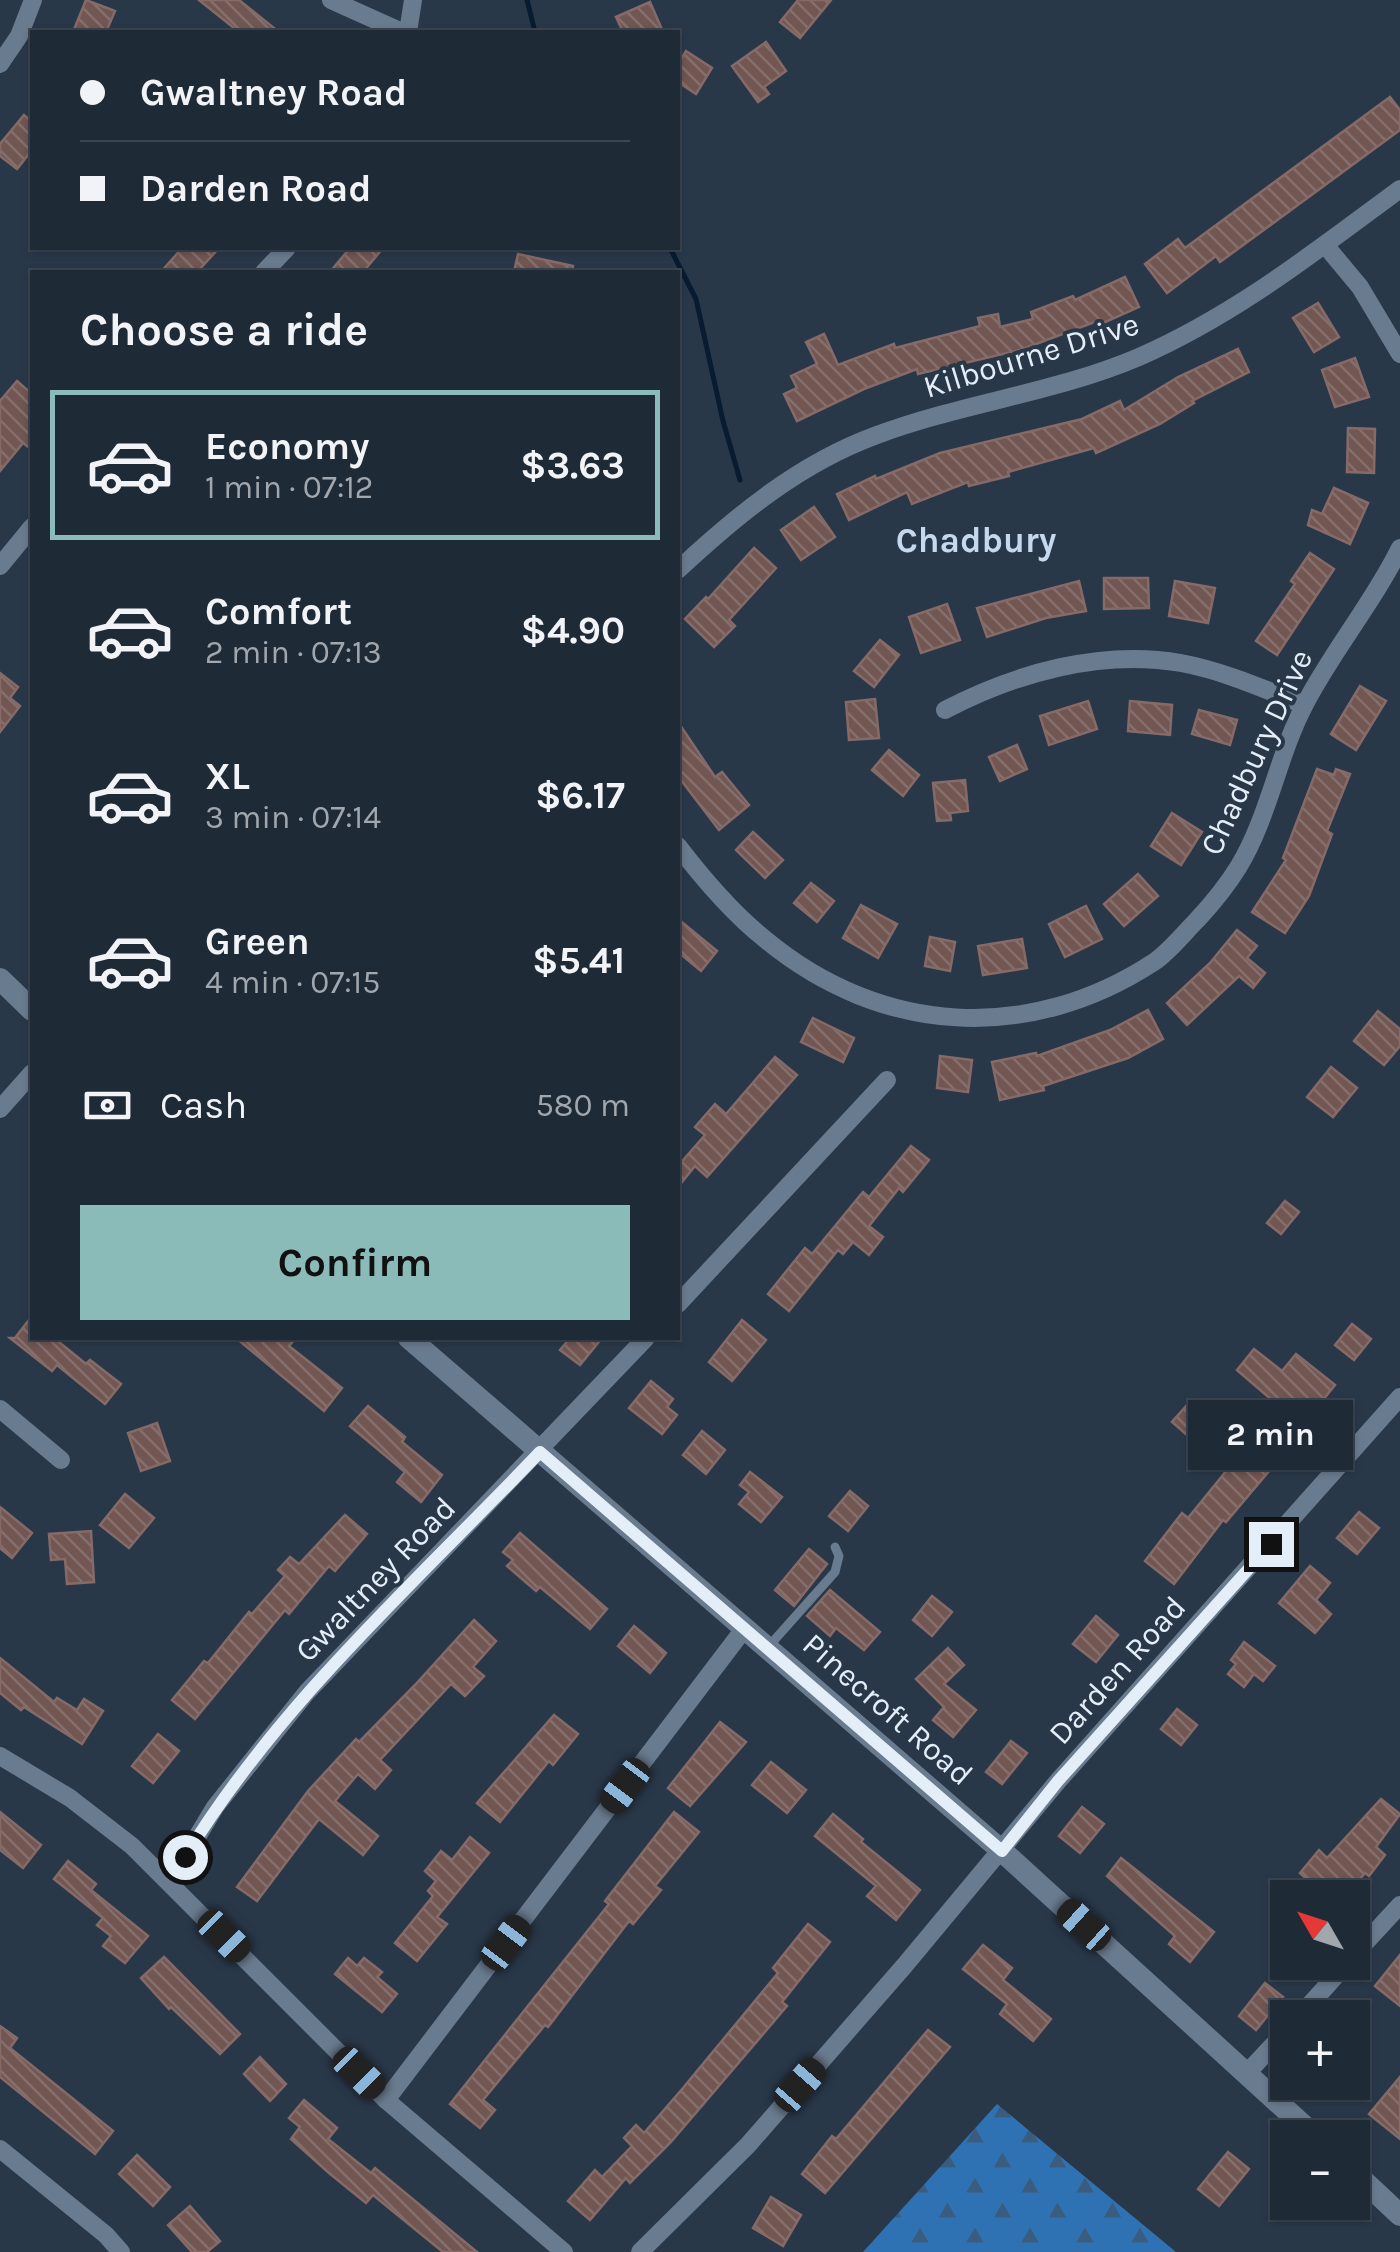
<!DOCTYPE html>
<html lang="en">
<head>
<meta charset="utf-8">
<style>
  body { margin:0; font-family:Karla,sans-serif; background:#2c3642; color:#f1f3f6; height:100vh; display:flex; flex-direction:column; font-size:38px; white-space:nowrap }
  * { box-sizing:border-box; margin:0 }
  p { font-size:32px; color:#a1a7ad }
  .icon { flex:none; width:55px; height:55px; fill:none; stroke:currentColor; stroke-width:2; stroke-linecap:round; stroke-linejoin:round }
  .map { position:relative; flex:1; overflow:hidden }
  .side { position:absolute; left:30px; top:270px; width:650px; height:1070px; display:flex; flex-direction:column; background:#1f2a37; border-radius:0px; box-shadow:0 2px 8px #0004,0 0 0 2px #3c4652 }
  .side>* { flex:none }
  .top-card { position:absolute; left:30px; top:30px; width:650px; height:220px; border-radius:0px; box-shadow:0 2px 8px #0004,0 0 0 2px #3c4652; display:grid; align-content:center; height:220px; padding:0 50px; background:#1f2a37 }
  .needle { width:65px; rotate:309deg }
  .fabs { position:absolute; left:1270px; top:1880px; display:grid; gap:20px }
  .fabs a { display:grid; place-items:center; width:100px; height:100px; border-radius:0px; background:#1f2a37; box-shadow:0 2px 8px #0004,0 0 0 2px #3c4652; font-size:50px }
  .end { position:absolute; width:45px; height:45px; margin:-22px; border:12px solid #e4eef8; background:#111; box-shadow:0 0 0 5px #111 }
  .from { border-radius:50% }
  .bubble { position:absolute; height:70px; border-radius:0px; background:#1f2a37; box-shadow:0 2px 8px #0004,0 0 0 2px #3c4652; font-size:32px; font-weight:700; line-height:70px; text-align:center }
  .car { position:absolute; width:30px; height:60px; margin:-30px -15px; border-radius:12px; box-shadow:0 0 8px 2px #0007; background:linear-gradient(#222 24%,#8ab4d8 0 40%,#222 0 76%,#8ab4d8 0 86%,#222 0) }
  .top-card b { display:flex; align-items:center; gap:35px; height:95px; font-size:38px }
  .top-card b+b { border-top:2px solid #3c4652 }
  .top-card i { width:25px; height:25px; background:#f1f3f6 }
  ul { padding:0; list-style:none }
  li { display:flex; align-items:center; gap:30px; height:150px; margin:0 20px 15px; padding:0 30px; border:5px solid transparent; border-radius:0px }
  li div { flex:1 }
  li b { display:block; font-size:38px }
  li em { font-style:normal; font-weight:700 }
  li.on { border-color:#8bbbb9 }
  li>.icon { width:90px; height:90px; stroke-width:1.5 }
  h2 { padding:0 50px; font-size:45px; line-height:120px }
  .pay { display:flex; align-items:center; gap:25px; height:110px; padding:0 50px; font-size:38px }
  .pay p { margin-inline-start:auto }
  .action { display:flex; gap:20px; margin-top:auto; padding:20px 50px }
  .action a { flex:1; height:115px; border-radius:0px; background:#8bbbb9; color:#111; font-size:40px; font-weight:700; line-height:115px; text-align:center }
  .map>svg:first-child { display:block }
  .forest { fill:url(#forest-firs) }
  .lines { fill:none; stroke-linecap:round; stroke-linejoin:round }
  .stream { stroke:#071b31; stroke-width:5 }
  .building { fill:url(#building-back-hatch); stroke:#866a67; stroke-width:2.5 }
  .service { stroke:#697b8e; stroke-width:9 }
  .minor { stroke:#697b8e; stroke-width:18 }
  .tertiary { stroke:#697b8e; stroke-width:22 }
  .route { stroke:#e4eef8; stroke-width:12 }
  .labels { text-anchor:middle; stroke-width:8; stroke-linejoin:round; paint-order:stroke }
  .street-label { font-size:32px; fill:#e4eef8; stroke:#293849 }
  .neighbourhood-label { font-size:35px; font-weight:bold; fill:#c5d9ee; stroke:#293849 }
</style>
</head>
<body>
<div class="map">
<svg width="1400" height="2252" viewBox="0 0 1400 2252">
  <defs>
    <pattern id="forest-firs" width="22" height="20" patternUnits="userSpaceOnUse" patternTransform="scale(2.5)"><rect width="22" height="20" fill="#2f72b4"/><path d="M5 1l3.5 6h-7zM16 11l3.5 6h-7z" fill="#3a5c7f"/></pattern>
    <pattern id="building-back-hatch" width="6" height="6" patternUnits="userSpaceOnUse" patternTransform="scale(2.5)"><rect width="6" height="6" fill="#715652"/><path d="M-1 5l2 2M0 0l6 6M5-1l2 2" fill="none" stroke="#856f6c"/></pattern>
  </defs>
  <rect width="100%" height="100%" fill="#293849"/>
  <polygon class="forest" points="997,2104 1176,2252 863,2252"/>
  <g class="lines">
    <g class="stream">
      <polyline points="527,0 535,32"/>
      <polyline points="670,248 696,299 723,421 740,480"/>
    </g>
  </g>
  <g class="building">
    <polygon points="86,0 115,11 106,32 73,32"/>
    <polygon points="199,0 239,0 279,32 239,32"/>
    <polygon points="798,0 831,0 800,38 780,22"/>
    <polygon points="650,2 663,32 623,32 616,17"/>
    <polygon points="766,42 786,71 764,87 769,94 758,102 732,66"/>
    <polygon points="686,51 712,68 696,94 678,82 678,64"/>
    <polygon points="1390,97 1400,110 1400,130 1220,262 1216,256 1167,293 1145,264 1178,239 1185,248"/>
    <polygon points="24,115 32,122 32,150 17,169 0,156 0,144"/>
    <polygon points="182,248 219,248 197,272 161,272"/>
    <polygon points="350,248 383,248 363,272 330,272"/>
    <polygon points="518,254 573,266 572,272 514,272"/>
    <polygon points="1125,277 1139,307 1101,324 1100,320 1020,350 918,374 917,369 864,389 797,421 784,394 797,388 791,376 817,364 806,342 824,334 838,365 894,344 895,348 980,326 978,318 998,314 1000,327 1033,319 1031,312 1073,296 1075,300"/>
    <polygon points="1318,303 1339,337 1314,352 1293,318"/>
    <polygon points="1238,349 1249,372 1192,401 1194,403 1160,424 1096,453 1094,448 1008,472 1009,476 969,486 968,482 912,504 907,492 849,520 837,494 875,476 876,479 940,453 1082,419 1120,401 1124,410 1178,377"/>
    <polygon points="1355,358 1369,397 1335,407 1322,370"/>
    <polygon points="17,381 32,394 32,450 23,443 0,471 0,401"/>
    <polygon points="1348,428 1375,429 1374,473 1347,472"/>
    <polygon points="1334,488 1368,503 1350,544 1308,525 1312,510 1322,514"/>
    <polygon points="814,507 835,537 801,560 781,530"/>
    <polygon points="754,548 776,568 729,620 735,626 714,647 685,619 706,597 708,599"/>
    <polygon points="1310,553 1334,569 1277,655 1256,641 1295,584 1291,581"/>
    <polygon points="1104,578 1148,578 1149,608 1104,609"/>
    <polygon points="1079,581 1086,611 1046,618 987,637 977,608"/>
    <polygon points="1175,581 1215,588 1208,623 1169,616"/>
    <polygon points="947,604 960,640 921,653 909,617"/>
    <polygon points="880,640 899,655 874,687 854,671"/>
    <polygon points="0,673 18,687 10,698 20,706 0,732"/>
    <polygon points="1360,686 1386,701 1356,750 1331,734"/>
    <polygon points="875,699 879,738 849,740 846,702"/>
    <polygon points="1088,701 1097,729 1049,745 1040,716"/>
    <polygon points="1130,701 1172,705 1170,735 1128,731"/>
    <polygon points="1199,710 1237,720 1230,745 1192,734"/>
    <polygon points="678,722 715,777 722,772 749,805 719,830 678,776"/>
    <polygon points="1017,745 1027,769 1000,781 989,757"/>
    <polygon points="889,750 919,775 903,796 872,770"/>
    <polygon points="1317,769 1334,775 1336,769 1350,774 1327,831 1332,834 1309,896 1285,933 1252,912 1286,860 1283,858"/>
    <polygon points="965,780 968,811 950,813 951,820 937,821 933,783"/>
    <polygon points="1172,813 1202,832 1181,865 1151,846"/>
    <polygon points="753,832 783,860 765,878 736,850"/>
    <polygon points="1138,874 1158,896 1124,926 1104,904"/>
    <polygon points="811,883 834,901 817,922 794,903"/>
    <polygon points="861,905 897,924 878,958 843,938"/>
    <polygon points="1086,906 1102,939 1065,957 1049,924"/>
    <polygon points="678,919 717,951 701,971 678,952"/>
    <polygon points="1237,930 1257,946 1247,958 1265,973 1253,988 1239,976 1187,1025 1167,1003 1210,963"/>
    <polygon points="930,937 955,942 950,971 925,966"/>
    <polygon points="1022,939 1027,968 983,975 978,946"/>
    <polygon points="1148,1010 1163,1039 1128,1058 1043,1086 1044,1090 1000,1100 992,1062 1036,1053 1037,1056 1110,1030"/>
    <polygon points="1378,1011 1400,1029 1400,1046 1384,1065 1354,1041"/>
    <polygon points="813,1018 854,1038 843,1062 801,1042"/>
    <polygon points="940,1056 972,1060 968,1092 937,1088"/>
    <polygon points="775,1057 797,1075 707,1177 695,1166 678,1187 678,1166 705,1135 695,1127 715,1104 726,1114"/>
    <polygon points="1331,1067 1357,1088 1333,1117 1307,1097"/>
    <polygon points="911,1146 929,1160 903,1192 899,1188 869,1226 883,1237 869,1255 853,1242 843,1254 838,1250 789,1311 768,1294 805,1248 812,1254 863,1192 869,1197"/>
    <polygon points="1285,1201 1299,1212 1281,1234 1267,1223"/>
    <polygon points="32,1316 32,1338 54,1338 86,1364 90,1360 121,1384 105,1404 57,1365 52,1371 10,1338 15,1338"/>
    <polygon points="742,1320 766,1340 732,1381 709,1362"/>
    <polygon points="1352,1324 1371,1339 1354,1360 1335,1345"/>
    <polygon points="236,1338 296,1338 289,1346 342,1388 324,1411"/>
    <polygon points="570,1338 602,1338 580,1365 560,1350"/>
    <polygon points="1254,1349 1282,1371 1296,1354 1335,1385 1302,1426 1237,1370"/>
    <polygon points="651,1381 673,1399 667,1407 677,1415 662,1434 629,1408"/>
    <polygon points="1187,1405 1225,1438 1234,1428 1275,1464 1226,1522 1223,1520 1174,1584 1145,1561 1182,1513 1188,1518 1227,1470 1172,1422"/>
    <polygon points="368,1406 405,1437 402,1442 442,1475 421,1502 397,1482 405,1472 350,1426"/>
    <polygon points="157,1423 170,1461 141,1471 128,1433"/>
    <polygon points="702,1431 725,1450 706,1474 683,1455"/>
    <polygon points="750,1472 782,1497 761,1522 739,1504 749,1492 740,1485"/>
    <polygon points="850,1491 868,1506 848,1531 829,1516"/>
    <polygon points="125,1494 154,1518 129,1548 100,1525"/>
    <polygon points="0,1507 32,1533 12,1558 0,1548"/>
    <polygon points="1359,1512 1379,1528 1357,1554 1337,1538"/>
    <polygon points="345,1515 367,1534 335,1571 329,1566 289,1614 285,1610 195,1719 172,1700 204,1661 208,1663 249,1612 252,1614 285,1576 278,1570 290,1557 299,1564"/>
    <polygon points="91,1531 94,1582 67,1584 65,1559 51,1560 49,1534"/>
    <polygon points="520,1533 607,1609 590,1629 540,1587 536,1591 507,1566 513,1560 503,1552"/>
    <polygon points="809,1549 827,1564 794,1606 775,1590"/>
    <polygon points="1310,1566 1330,1583 1316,1600 1331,1614 1315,1633 1279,1603"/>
    <polygon points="830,1590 880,1632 864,1650 836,1628 830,1636 807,1616"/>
    <polygon points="932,1596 952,1612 932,1636 913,1620"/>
    <polygon points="1096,1616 1118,1635 1096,1662 1073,1644"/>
    <polygon points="474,1620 496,1641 473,1667 484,1676 465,1696 451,1684 380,1760 391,1770 375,1789 358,1774 335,1801 378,1836 363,1855 319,1819 257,1901 237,1887 308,1791 356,1739 359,1742 415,1685"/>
    <polygon points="634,1626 666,1653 650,1673 618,1646"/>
    <polygon points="1244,1642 1275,1666 1263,1681 1254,1674 1244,1687 1228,1674 1236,1664 1231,1660"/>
    <polygon points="948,1648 964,1665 944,1684 976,1710 953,1737 933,1720 944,1707 916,1679"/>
    <polygon points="0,1658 54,1702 57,1698 77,1710 84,1699 103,1711 82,1744 24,1707 21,1710 0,1693"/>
    <polygon points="1177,1709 1197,1725 1181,1745 1161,1729"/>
    <polygon points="554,1715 578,1734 553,1765 549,1761 500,1822 477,1803"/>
    <polygon points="720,1722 746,1742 690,1806 668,1788"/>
    <polygon points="158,1734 179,1751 153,1783 132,1766"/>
    <polygon points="1011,1741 1027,1753 1002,1784 986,1772"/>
    <polygon points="771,1762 806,1790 787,1813 752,1785"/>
    <polygon points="1381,1799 1400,1814 1376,1847 1385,1855 1369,1876 1365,1873 1344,1898 1328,1898 1300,1873 1319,1850 1327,1858"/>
    <polygon points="1082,1807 1104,1824 1080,1853 1059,1836"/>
    <polygon points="0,1812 41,1845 23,1868 0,1850"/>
    <polygon points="674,1812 699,1832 655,1886 661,1890 633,1924 629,1921 548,2027 545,2025 483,2100 495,2110 480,2128 450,2104 609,1904 605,1901"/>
    <polygon points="833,1814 863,1839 861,1842 920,1890 896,1920 867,1896 876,1886 815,1836"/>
    <polygon points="470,1837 489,1853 437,1917 447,1924 417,1961 395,1943 433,1896 428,1891 436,1881 425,1871 441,1851 452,1860"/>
    <polygon points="1121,1858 1214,1932 1190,1962 1169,1944 1175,1936 1107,1876"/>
    <polygon points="68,1861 96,1884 91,1890 148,1936 125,1963 103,1946 111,1936 97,1925 103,1918 54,1879"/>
    <polygon points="808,1924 830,1942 782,2002 787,2006 671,2142 630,2183 626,2178 590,2220 568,2201 595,2170 602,2177 632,2146 624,2138 636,2125 644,2133 683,2088 778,1973 773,1968"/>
    <polygon points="983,1945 1012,1968 1003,1980 1051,2019 1033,2041 1000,2014 1007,2004 963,1969"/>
    <polygon points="1400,1955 1400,2006 1375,1986"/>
    <polygon points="164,1957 240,2034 220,2054 171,2007 169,2009 141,1978"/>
    <polygon points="348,1958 357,1966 364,1958 382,1972 377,1977 397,1994 382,2012 335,1974"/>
    <polygon points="1265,1983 1283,1997 1256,2030 1239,2016"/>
    <polygon points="0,2026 17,2038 10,2048 113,2131 95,2154 0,2077"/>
    <polygon points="928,2030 950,2047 825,2193 802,2174 832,2136 836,2139"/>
    <polygon points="260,2057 286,2084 270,2101 244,2074"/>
    <polygon points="1400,2077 1400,2139 1369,2114"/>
    <polygon points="304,2100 337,2128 328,2139 371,2173 375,2168 477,2252 443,2252 373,2195 366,2203 329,2173 291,2139 300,2127 289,2118"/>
    <polygon points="1228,2152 1249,2169 1219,2206 1198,2189"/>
    <polygon points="137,2155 170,2187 153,2206 119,2174"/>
    <polygon points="771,2197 801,2215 783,2246 753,2228"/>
    <polygon points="190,2206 220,2241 207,2252 192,2252 168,2225"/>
  </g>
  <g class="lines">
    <polyline class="service" points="769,1646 835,1572 839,1556 835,1547"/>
    <g class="minor">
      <polyline points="331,0 402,32"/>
      <polyline points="408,32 413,0"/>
      <polyline points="0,64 19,36 33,0"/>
      <polyline points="1325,245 1360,287 1400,354"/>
      <polyline points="264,272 287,248"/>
      <polyline points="0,566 32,527"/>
      <path d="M678,570C737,515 800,463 877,435C962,403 1055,393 1139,357C1235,315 1316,251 1400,189"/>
      <path d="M945,710C1016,673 1101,649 1181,663C1224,671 1264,689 1304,705"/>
      <path d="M678,846C704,880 732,913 766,940C881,1035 1029,1044 1154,962C1169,952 1184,933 1197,920C1212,904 1228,884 1239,866C1269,816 1278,755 1305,704C1333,650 1373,603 1400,548"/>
      <polyline points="0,1109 32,1073"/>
      <polyline points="678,1304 887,1080"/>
      <polyline points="0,1409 61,1460"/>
      <polyline points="0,1756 70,1798 132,1846 386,2100 564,2252"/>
      <polyline points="170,1882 215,1807 307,1692 646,1338"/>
      <polyline points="1352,1957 1400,1905"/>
      <polyline points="1298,2018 1348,1962"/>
      <polyline points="1248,2072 1288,2029"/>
      <polyline points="386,2100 744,1629"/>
      <polyline points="0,2149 106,2235 121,2252"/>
      <polyline points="640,2252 748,2145 905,1965 1058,1781 1400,1397"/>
    </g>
    <g class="tertiary">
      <polyline points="0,979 32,1010"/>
      <polyline points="409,1338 1002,1851 1317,2138"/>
      <polyline points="1352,2170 1400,2215"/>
    </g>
  </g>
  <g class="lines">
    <path class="route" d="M185,1857C279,1703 416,1582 540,1452L1002,1851L1058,1781L1271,1544"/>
  </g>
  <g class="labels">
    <g class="street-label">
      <text transform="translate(1031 355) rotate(-17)" y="11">Kilbourne Drive</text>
      <text transform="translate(1256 752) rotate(-65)" y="11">Chadbury Drive</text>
      <text transform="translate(375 1579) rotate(-46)" y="11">Gwaltney Road</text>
      <text transform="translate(1117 1670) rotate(-48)" y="11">Darden Road</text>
      <text transform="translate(888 1709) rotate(41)" y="11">Pinecroft Road</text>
    </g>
    <g class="neighbourhood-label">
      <text x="976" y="552">Chadbury</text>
    </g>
  </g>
</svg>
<div class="fabs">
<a><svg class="needle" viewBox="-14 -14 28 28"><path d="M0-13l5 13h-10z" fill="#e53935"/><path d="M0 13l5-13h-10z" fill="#a1a7ad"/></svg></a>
<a>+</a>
<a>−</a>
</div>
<i class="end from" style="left:185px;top:1857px"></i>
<i class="end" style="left:1271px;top:1544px"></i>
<div class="bubble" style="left:1188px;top:1400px;width:165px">2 min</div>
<i class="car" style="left:625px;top:1786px;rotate:217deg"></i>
<i class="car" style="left:1084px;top:1925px;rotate:312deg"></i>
<i class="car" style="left:224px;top:1936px;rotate:135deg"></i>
<i class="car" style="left:506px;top:1943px;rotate:37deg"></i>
<i class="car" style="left:359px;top:2073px;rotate:135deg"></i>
<i class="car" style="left:800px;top:2085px;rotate:41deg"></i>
<div class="top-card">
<b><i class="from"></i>Gwaltney Road</b>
<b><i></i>Darden Road</b>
</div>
<section class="side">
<h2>Choose a ride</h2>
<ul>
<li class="on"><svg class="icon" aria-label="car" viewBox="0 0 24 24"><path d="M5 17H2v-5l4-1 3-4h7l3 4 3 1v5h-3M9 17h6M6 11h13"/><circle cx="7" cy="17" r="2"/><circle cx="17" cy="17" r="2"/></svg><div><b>Economy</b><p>1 min · 07:12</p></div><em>$3.63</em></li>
<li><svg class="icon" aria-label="car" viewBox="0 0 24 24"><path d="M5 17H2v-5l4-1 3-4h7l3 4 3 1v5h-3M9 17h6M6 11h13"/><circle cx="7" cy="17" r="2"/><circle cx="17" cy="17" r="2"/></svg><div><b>Comfort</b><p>2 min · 07:13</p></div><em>$4.90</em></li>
<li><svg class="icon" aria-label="car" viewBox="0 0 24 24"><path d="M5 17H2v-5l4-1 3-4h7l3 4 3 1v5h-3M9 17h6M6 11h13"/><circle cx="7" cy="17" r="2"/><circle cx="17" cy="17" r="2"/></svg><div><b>XL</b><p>3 min · 07:14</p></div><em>$6.17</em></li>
<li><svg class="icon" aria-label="car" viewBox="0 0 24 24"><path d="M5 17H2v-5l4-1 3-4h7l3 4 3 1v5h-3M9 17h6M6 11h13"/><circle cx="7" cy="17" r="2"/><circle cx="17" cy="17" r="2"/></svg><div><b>Green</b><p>4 min · 07:15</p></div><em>$5.41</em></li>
</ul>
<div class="pay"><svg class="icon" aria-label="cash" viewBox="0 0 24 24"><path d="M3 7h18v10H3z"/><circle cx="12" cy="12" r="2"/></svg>Cash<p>580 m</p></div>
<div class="action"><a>Confirm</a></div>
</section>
</div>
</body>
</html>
